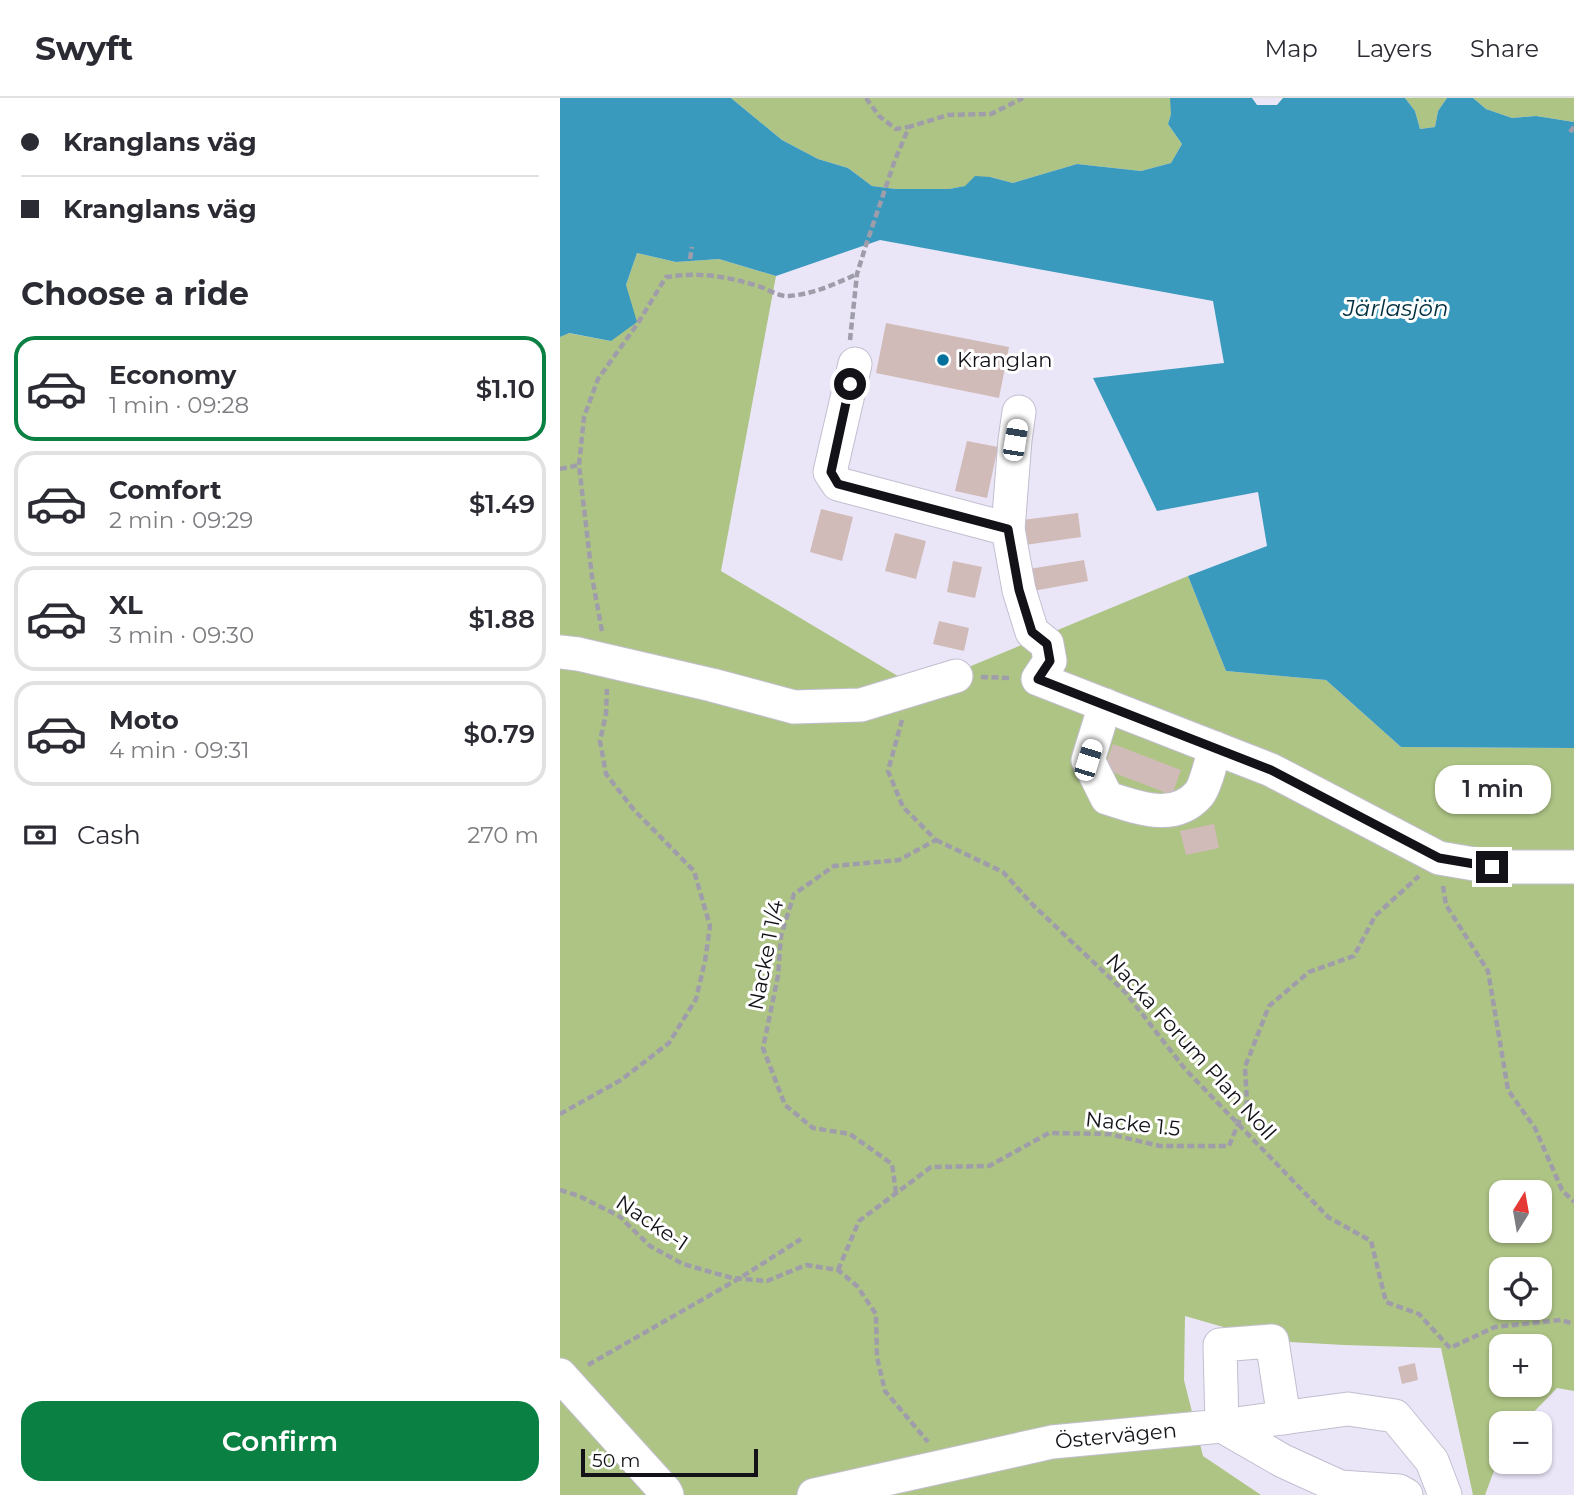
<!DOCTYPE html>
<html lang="en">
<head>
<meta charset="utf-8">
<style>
  body { margin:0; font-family:Montserrat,sans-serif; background:#f2f2f3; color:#2b2b33; height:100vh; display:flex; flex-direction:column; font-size:26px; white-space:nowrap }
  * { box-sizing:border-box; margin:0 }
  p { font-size:23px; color:#7c7c81 }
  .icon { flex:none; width:38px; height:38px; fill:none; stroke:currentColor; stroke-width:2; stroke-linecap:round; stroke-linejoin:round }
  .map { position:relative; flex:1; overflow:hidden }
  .drawer { display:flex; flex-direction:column; background:#fff; width:560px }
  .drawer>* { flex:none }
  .top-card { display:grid; align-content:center; height:154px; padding:0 21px; background:#fff }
  .needle { width:46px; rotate:11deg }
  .controls { position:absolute; left:929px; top:1082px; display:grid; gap:14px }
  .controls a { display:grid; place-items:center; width:63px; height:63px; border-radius:14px; background:#fff; box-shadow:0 2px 5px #0004; font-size:35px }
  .scale { position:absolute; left:21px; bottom:18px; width:177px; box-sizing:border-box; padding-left:7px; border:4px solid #131218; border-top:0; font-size:19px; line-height:24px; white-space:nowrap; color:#131218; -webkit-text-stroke:5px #fff; paint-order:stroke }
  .end { position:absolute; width:32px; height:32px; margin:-16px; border:9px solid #131218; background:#fff; box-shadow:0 0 0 4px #fff }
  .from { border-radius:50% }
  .bubble { position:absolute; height:49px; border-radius:21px; background:#fff; box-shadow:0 2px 5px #0004; font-size:23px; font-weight:600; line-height:49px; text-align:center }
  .car { position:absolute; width:21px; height:42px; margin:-21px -10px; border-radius:9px; box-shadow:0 0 5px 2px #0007; background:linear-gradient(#fff 24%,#345 0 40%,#fff 0 76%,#345 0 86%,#fff 0) }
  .top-card b { display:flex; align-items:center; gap:24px; height:66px; font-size:26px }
  .top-card b+b { border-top:2px solid #e1e1e2 }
  .top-card i { width:18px; height:18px; background:#2b2b33 }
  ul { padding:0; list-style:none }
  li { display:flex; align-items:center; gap:21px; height:105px; margin:0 14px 10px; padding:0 7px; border:4px solid #e1e1e2; border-radius:21px }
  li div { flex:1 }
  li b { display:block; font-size:26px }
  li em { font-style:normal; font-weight:600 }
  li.selected { border-color:#0b8043 }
  li>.icon { width:63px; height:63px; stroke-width:1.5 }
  h2 { padding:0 21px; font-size:32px; line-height:84px }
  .pay { display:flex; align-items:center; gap:18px; height:77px; padding:0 21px; font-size:26px }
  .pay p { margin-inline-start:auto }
  .action { display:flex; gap:14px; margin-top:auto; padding:14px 21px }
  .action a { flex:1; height:80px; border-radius:21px; background:#0b8043; color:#fff; font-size:28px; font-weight:600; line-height:80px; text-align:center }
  header { display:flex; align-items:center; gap:42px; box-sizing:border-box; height:98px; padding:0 35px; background:#fff; border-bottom:2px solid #e1e1e2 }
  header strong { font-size:33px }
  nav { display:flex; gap:38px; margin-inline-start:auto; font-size:24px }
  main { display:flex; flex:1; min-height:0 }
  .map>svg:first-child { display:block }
  .green { fill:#aec485; fill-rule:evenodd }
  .water { fill:#399abe }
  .building { fill:#d1bbb8 }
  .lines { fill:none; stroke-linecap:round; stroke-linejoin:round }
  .minor-casing { stroke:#c2bed0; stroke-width:35 }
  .path { stroke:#a09dab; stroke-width:4.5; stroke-dasharray:7 3.5; stroke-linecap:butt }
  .minor { stroke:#fff; stroke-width:33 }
  .route { stroke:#131218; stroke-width:9 }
  .poi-dot { fill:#03719c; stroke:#fff; stroke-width:2.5 }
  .labels { text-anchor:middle; stroke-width:6; stroke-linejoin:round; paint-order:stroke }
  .poi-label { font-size:21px; fill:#131218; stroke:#fff; text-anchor:start }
  .street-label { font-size:21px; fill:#131218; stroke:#fff }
  .water-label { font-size:23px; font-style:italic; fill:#022f3f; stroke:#fff }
</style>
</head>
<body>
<header>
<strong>Swyft</strong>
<nav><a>Map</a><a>Layers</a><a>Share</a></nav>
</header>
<main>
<section class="drawer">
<div class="top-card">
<b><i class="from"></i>Kranglans väg</b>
<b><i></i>Kranglans väg</b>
</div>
<h2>Choose a ride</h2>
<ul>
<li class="selected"><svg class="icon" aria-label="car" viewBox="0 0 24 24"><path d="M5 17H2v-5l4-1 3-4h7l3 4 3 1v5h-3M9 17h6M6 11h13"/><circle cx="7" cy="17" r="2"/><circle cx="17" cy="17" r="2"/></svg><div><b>Economy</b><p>1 min · 09:28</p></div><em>$1.10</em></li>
<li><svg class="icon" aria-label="car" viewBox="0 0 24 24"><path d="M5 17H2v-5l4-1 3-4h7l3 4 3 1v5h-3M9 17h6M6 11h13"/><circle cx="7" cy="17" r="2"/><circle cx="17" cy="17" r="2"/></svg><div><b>Comfort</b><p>2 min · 09:29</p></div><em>$1.49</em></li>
<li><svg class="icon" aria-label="car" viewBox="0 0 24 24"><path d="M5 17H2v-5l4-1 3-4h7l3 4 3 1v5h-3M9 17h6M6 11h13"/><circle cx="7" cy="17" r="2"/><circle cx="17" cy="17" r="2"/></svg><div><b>XL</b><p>3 min · 09:30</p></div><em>$1.88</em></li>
<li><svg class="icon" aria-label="car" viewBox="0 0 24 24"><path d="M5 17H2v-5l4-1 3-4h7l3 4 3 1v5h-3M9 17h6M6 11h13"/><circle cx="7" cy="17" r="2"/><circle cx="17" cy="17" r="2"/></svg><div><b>Moto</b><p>4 min · 09:31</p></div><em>$0.79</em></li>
</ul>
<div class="pay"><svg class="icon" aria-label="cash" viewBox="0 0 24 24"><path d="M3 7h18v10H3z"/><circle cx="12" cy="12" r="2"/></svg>Cash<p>270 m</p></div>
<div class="action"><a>Confirm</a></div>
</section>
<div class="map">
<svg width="1014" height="1397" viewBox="0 0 1014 1397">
  <rect width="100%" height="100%" fill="#eae6f8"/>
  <g class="green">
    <polygon points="171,0 611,0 611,16 608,26 622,46 611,65 581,73 517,66 453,85 430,79 406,88 389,91 336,91 312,88 288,70 258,61 222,42"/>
    <polygon points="845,0 887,0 878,13 875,29 860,31 855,13"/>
    <polygon points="913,0 1014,0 1014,24 976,18 952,20 926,11"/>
    <path d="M77,155L116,164L159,161L216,178L161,473L358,590L628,478L666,573L766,582L841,649L1014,650V1293L997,1290L963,1325H942L941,1354L925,1397H913L881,1250L784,1247L712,1243L625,1218L624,1282L643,1358L701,1397H0V239L8,235L51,243L66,187ZM942,1094H980V1132H942ZM942,1171H980V1209H942ZM942,1248H980V1286H942Z"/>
  </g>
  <polygon class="water" points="0,0 171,0 222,42 258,61 288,70 312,88 336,91 389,91 405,88 415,78 430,79 453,85 517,66 581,73 611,65 622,46 608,26 611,16 610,0 692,0 697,7 717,7 723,0 845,0 855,13 860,31 875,29 878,13 887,0 913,0 926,11 952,20 976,18 1014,24 1014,650 841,649 766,582 666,573 628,478 707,448 698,394 597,413 533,280 664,265 653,203 320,142 216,178 159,161 116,164 77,155 66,187 77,224 51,243 9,235 0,239"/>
  <g class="building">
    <polygon points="326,225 449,249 439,300 316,275"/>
    <polygon points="407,343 438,349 427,400 395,393"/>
    <polygon points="261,411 293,419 282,463 250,454"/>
    <polygon points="518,415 521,439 465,447 462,422"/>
    <polygon points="335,435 366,443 356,481 325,473"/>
    <polygon points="524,462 528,483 473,493 469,471"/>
    <polygon points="393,463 422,469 415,500 387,494"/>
    <polygon points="379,523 409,530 404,553 373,546"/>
    <polygon points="553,646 621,672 612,697 544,671"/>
    <polygon points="654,726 659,750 626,757 620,733"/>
    <polygon points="855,1265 858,1282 842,1286 838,1269"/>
  </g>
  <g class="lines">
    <g class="minor-casing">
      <g id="minor">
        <polyline points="295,266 270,374 278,386 448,431 459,492 472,534 487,546 490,563 478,581 711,672 879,760 932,769 1014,769"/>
        <polyline points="448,431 455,342 459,314"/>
        <polyline points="0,554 18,556 152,587 234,609 301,607 396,578"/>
        <path d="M545,607L528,662L547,700C577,709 614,725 639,696C645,689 652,661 655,650"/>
        <polyline points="0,1277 105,1393 107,1397"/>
        <polyline points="662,1328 660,1247 712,1243 724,1320"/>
        <polyline points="662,1328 723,1363 780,1389 839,1393 846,1397"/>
        <path id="s1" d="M254,1397L492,1344L662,1328L788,1311L835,1318L872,1363L885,1397"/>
      </g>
    </g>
    <g class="path">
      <polyline points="306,0 319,18 336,31 348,29"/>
      <polyline points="1010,34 1014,29"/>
      <polyline points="130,161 132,149"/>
      <polyline points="290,242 297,176 306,147 335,62 349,29 388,17 431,16 463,0"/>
      <polyline points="0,371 19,367"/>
      <path d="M42,533L32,479L19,367L24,319L38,281L78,225L106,179C139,174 166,178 198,188C208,191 219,199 229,198C254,196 275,186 297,176"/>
      <polyline points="421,579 451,580"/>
      <polyline points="376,742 443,774 473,807 565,894 625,971 768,1119 811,1143 826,1204 859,1216 890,1250 935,1229 1001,1222 1014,1226"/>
      <polyline points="883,788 886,807 928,873 948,992 975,1030 1002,1092 1014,1104"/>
      <polyline points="0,1016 61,982 109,945 136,901 145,863 150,828 134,773 74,712 46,676 40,643 46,616 47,591"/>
      <polyline points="0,1092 19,1098 59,1118 90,1148 123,1166 172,1180 207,1183 246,1167 278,1172 297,1188 316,1216 317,1259 325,1293 368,1344"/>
      <polyline points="336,1095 332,1066 290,1036 253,1030 225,1007 203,950 218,878 221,838 234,796 274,768 339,762 376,742 343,709 328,673 342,622"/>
      <polyline points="278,1172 299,1123 371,1069 429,1068 489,1035 549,1036 600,1048 669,1048 687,1004 685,969 709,908 749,874 794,858 815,818 859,778"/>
      <polyline points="28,1267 180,1180 241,1141"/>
    </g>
    <use href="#minor" class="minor"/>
  </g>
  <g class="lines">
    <polyline class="route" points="290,286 271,374 278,386 448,431 459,492 472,534 487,546 490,563 478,581 711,672 879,760 932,769"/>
  </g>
  <circle class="poi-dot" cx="383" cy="262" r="7"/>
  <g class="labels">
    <g class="poi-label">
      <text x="397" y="269">Kranglan</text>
    </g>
    <g class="street-label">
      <text transform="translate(206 857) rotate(-79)" y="7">Nacke 1 1/4</text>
      <text transform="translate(631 949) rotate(48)" y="7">Nacka Forum Plan Noll</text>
      <text transform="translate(573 1026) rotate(6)" y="7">Nacke 1.5</text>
      <text transform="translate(92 1125) rotate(34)" y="7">Nacke-1</text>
      <text dy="7" stroke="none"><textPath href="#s1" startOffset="308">Östervägen</textPath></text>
    </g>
    <g class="water-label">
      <text x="836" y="218">Järlasjön</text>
    </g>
  </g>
</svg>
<div class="controls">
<a><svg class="needle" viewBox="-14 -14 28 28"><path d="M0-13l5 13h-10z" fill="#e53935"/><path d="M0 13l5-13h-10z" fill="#7c7c81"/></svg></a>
<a><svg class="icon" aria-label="locate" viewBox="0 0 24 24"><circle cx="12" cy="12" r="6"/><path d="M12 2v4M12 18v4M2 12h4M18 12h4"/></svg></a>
<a>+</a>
<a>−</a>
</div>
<div class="scale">50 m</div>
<i class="end from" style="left:290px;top:286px"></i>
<i class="end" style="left:932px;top:769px"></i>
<div class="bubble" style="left:875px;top:667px;width:116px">1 min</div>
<i class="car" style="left:455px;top:342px;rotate:9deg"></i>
<i class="car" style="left:528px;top:662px;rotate:17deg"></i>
</div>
</main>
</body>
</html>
